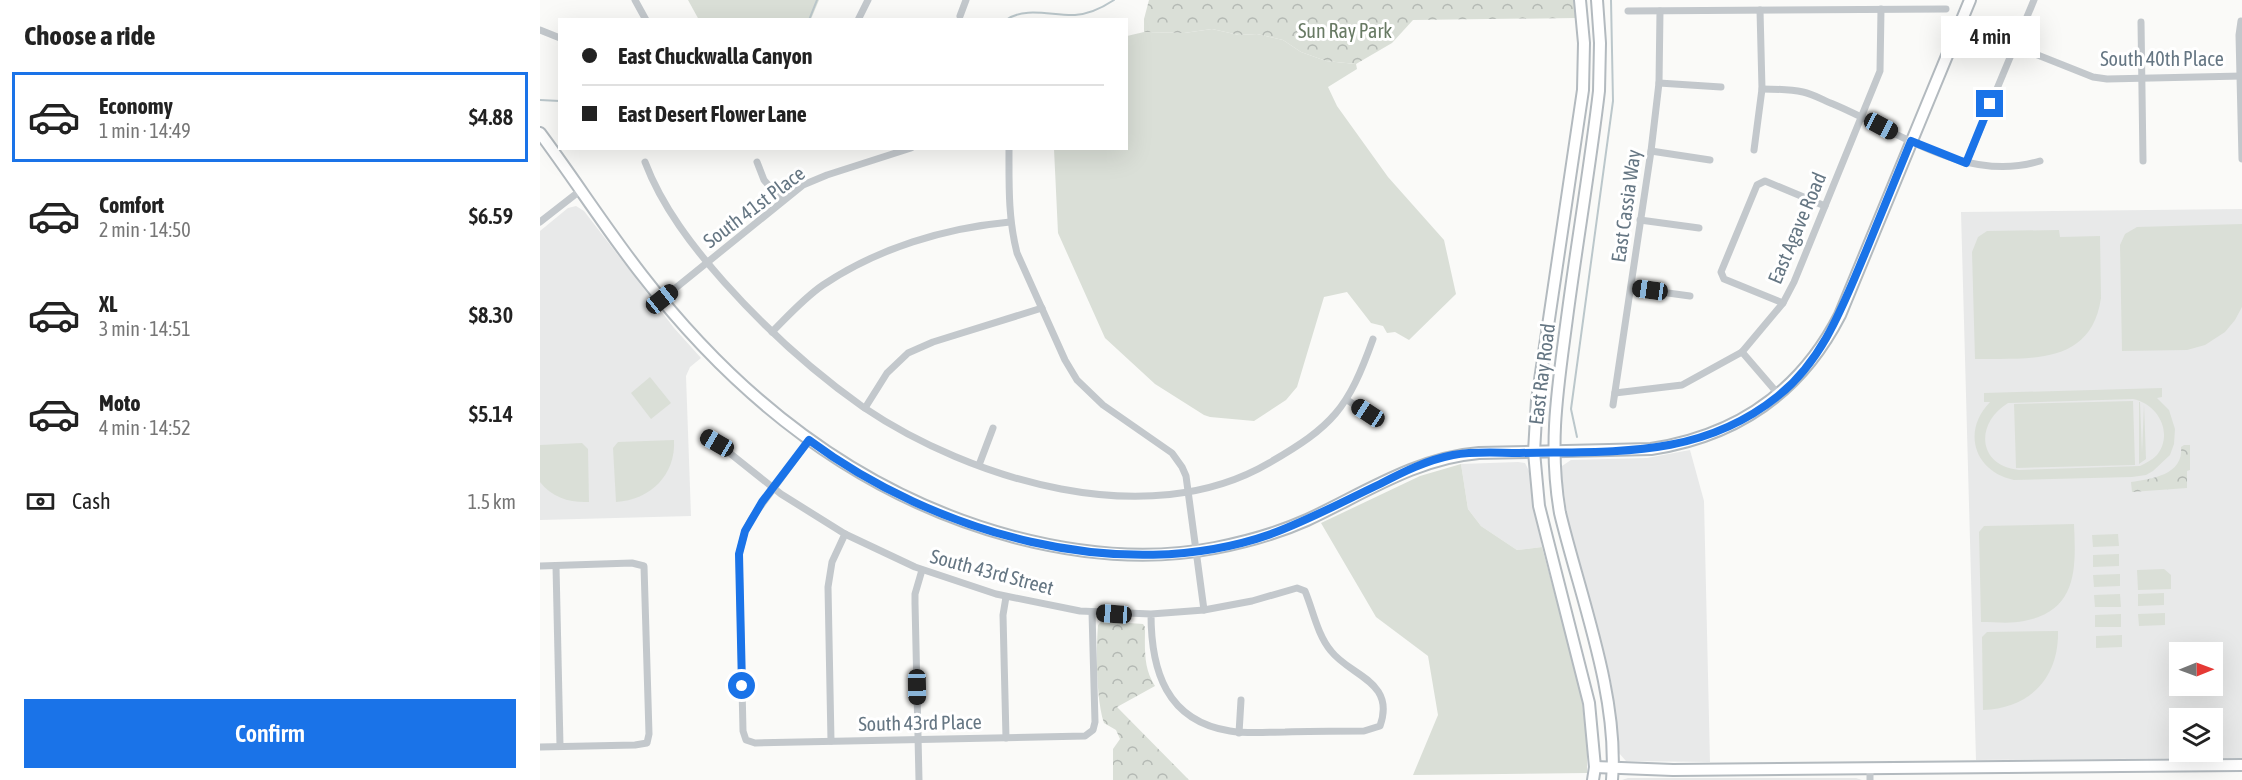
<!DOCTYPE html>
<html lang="en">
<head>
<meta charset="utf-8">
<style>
  body { margin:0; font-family:"Asap Condensed",sans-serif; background:#f2f2f2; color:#222; height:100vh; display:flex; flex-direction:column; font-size:22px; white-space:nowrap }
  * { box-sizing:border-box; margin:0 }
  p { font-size:20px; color:#767676 }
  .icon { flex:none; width:33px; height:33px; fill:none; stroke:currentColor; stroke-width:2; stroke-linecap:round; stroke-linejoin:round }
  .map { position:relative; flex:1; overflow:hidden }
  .panel { display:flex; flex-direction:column; background:#fff; width:540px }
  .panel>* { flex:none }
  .banner { position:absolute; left:18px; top:18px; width:570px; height:132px; border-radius:0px; box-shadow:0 6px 24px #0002; display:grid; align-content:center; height:132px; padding:0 24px; background:#fff }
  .needle { width:39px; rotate:89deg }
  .buttons { position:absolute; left:1629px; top:642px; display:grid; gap:12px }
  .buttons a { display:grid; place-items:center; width:54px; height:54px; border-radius:0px; background:#fff; box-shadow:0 6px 24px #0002; font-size:30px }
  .end { position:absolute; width:27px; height:27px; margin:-14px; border:8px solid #1a73e8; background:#fff; box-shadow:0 0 0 3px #fff }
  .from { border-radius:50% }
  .bubble { position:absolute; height:42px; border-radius:0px; background:#fff; box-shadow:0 6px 24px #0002; font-size:20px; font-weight:600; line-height:42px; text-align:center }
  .car { position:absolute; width:18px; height:36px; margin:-18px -9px; border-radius:8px; box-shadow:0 0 4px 2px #0007; background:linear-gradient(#222 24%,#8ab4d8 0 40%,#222 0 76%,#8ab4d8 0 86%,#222 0) }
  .banner b { display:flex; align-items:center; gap:21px; height:57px; font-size:22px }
  .banner b+b { border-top:2px solid #e0e0e0 }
  .banner i { width:15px; height:15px; background:#222 }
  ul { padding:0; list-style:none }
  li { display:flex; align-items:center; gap:18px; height:90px; margin:0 12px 9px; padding:0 12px; border:3px solid transparent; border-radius:0px }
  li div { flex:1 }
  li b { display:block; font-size:22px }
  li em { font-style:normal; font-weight:600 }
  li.current { border-color:#1a73e8 }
  li>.icon { width:54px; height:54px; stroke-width:1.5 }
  h2 { padding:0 24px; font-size:27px; line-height:72px }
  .pay { display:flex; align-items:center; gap:15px; height:66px; padding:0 24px; font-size:22px }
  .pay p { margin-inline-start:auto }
  .cta { display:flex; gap:12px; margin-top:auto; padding:12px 24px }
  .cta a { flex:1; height:69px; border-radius:0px; background:#1a73e8; color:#fff; font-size:24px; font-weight:600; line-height:69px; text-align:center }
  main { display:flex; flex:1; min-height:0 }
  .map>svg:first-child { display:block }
  .built { fill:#e8e9e9; fill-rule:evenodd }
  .grass { fill:#dadfd7; fill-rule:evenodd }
  .forest { fill:url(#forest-crowns) }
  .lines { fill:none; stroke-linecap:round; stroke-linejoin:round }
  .stream { stroke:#bbc7cb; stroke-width:2 }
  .secondary-casing { stroke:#b3babf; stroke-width:14 }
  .street { stroke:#c3c8cc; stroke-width:7 }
  .secondary { stroke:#fff; stroke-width:10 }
  .route { stroke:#1a73e8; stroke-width:8 }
  .labels { text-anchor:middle; stroke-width:6; stroke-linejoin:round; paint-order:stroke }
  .park-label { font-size:20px; fill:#687a64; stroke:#fff }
  .street-label { font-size:20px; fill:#657683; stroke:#fff }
</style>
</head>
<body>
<main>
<section class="panel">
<h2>Choose a ride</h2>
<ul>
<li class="current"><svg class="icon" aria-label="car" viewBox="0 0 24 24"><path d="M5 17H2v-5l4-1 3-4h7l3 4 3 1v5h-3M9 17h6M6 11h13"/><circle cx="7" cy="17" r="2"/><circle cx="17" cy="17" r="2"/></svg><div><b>Economy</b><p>1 min · 14:49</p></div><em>$4.88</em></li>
<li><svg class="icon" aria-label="car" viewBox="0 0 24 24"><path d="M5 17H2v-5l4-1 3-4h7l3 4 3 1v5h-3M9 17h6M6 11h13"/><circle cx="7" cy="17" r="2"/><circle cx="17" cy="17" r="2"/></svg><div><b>Comfort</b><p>2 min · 14:50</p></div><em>$6.59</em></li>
<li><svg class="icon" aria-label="car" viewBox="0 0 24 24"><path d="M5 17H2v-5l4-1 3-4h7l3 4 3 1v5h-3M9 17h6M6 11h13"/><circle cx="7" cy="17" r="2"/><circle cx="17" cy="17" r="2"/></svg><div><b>XL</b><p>3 min · 14:51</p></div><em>$8.30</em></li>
<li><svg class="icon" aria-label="car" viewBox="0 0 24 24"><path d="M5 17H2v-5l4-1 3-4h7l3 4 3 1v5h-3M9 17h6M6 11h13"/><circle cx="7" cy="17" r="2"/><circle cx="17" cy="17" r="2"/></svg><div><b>Moto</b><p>4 min · 14:52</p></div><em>$5.14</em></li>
</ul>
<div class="pay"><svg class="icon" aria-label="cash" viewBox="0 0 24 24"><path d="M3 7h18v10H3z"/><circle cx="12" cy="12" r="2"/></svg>Cash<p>1.5 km</p></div>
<div class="cta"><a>Confirm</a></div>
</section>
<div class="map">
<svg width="1702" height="780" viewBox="0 0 1702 780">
  <defs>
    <pattern id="forest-crowns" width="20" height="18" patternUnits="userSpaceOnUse" patternTransform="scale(1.5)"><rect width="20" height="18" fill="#dadfd7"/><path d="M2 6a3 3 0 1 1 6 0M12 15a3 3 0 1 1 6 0" fill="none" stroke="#b4b9b4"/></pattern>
  </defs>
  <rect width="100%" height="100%" fill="#fafaf8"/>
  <g class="built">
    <polygon points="36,206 44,211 134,328 161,358 150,367 146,376 151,516 0,520 0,231 28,208"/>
    <path d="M1702,209V758L1436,760L1421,212ZM1640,652H1672V686H1640ZM1640,718H1672V752H1640Z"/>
    <polygon points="1150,450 1164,501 1170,762 1086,761 1079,753 1071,680 1028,520 1021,472 1022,466 1031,460 1107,458"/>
    <polygon points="978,462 985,463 989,471 1002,547 977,550 941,526 928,509 921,464"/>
    <polygon points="1088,778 1316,778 1322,780 1082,780"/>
  </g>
  <g class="grass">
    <polygon points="148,0 279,0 271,19 159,20"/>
    <polygon points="672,29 699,35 717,34 743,40 761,52 786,61 816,64 817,69 788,87 797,106 848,177 904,240 916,294 869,340 855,332 847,333 843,326 831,323 807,292 784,297 757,387 746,400 714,421 670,417 664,415 615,384 565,338 518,233 514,149 586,148 587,36 604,32 644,33"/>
    <polygon points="1702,224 1702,307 1695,320 1685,332 1665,345 1647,350 1582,351 1580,245 1585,234 1597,227"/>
    <path d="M1519,230L1520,237L1560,236L1561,298C1551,367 1487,358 1435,359L1432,252L1438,237L1447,231Z"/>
    <polygon points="110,377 131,403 111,419 91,393"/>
    <path d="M1622,388V397L1617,398L1629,410L1635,429L1634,444L1630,455L1613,471L1606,475L1592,477L1474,480C1435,472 1421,432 1450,402H1444V393ZM1593,399C1618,404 1634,433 1617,455C1612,460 1606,463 1600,466L1479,470C1437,466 1435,423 1468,403Z"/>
    <polygon points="1593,401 1595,465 1476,468 1474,404"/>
    <polygon points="1599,402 1600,402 1602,453 1604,404 1606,459 1599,464"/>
    <path d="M134,440C136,475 110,500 76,502L73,448L78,442Z"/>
    <path d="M42,443L48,449L49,502C31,503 12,498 0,482V445Z"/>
    <polygon points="921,464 928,509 941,526 977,550 1002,547 1040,688 1047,741 1047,773 873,775 898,715 888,656 836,617 781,523 880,476"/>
    <path d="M1534,524C1536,568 1538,611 1484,621C1470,624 1455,622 1441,622L1439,532L1444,526Z"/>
    <polygon points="1578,534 1579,546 1553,547 1552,535"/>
    <polygon points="1579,554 1579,566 1553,567 1553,555"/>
    <polygon points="1624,569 1631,575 1631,589 1598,590 1597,570"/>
    <polygon points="1580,574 1580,586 1554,587 1553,575"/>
    <polygon points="1624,593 1624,605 1598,606 1598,594"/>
    <polygon points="1580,594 1581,607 1555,607 1554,595"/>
    <polygon points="1625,613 1625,625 1599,626 1598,614"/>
    <polygon points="1581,614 1581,627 1555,627 1555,615"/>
    <path d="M1518,631C1519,678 1490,708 1443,710L1442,637L1447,632Z"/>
    <polygon points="1582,635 1582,647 1556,648 1556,636"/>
  </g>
  <g class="forest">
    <polygon points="609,0 1034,0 1036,18 873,20 852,43 816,64 786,61 761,52 743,40 717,34 699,35 672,29 644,33 604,32 604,19"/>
    <path d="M1644,445H1650V470L1647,471V488L1592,492L1591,482C1611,479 1644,475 1641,447Z"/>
    <path d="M562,621L603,624L605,627C605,648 603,668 615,686L577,707L649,780H573V749L580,739L576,730L564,723C556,699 556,651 558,625Z"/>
  </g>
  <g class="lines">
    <g class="stream">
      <polyline points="269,20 277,0"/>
      <path d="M466,20C486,6 512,16 535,15C550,14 562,8 574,0"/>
      <polyline points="0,100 20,101"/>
      <polyline points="1037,437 1031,409 1073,101 1071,0"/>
    </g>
    <g class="secondary-casing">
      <g id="secondary">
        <polyline points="1040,0 1044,43 1043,90 997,400 994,452 999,506 1049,703 1055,767 1053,780"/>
        <path d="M1057,0L1060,43L1059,91C1050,167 1037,242 1027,318C1018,387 1008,443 1020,513C1040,596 1079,696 1072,780"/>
        <path d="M0,133C35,180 66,229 102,275C198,399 320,496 474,537C539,554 608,561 675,548C706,542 738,533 767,520C823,494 876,458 939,453L1111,449C1197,436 1260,393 1300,315L1430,0"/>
        <polyline points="1055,767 1133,770 1702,765"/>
      </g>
    </g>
    <g class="street">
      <polyline points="95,0 106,20"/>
      <polyline points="1088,11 1406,9"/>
      <polyline points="420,16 426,0"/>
      <polyline points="318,20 328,0"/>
      <polyline points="1701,21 1699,35 1702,159"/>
      <polyline points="1601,22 1603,161"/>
      <polyline points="0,30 20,38"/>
      <polyline points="1475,46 1553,77 1567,79 1702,76"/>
      <polyline points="1119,83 1181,87"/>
      <path d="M1222,89C1236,89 1249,89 1263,92C1273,94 1283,100 1293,104C1358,131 1426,184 1500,161"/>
      <path d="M469,148C469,184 468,218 477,253L525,360L537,380L563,405L632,453L642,467L646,476L664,610"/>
      <polyline points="1214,150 1222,89 1220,10"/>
      <polyline points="1111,151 1170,160"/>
      <path d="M105,162C122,207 153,247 184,282C226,329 272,371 323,407C431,480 608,534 729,463C793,426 808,409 833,339"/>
      <polyline points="217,162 224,180 242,201"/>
      <polyline points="1426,163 1494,0"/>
      <polyline points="1100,220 1159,228"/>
      <polyline points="0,222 41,190"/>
      <polyline points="1091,288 1150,296"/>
      <polyline points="122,299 263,185 287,175 371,148"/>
      <polyline points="1243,303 1184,279 1181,272 1217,185 1225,181 1285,206"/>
      <path d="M232,332C248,316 264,298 283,285C338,248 405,228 470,222"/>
      <polyline points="1202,352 1239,395"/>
      <polyline points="1075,393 1142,385 1202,352 1243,303 1254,282 1340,71 1341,9"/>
      <polyline points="807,400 828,413"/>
      <polyline points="1073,405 1111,151 1119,83 1120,11"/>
      <polyline points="325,408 347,373 368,353 393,342 502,308"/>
      <path d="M165,436L177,443L241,494L305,534L375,567L456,594L540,611L611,614L664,610L712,601L757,588L765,591C773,610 777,634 791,651C810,676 856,681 840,726L824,731C798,731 772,731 745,732C727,732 708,734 690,731C626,721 611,670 611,614"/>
      <polyline points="269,440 212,518 205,531 199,554 203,731 206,740 215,743 545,736 553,730 555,722 552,612"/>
      <polyline points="439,465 453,428"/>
      <polyline points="0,566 92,563 104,566 109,734 107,743 95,745 0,747"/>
      <polyline points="16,566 20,746"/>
      <polyline points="466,597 463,615 466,738"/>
      <polyline points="699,733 701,700"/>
      <polyline points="291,741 288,587 292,562 305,534"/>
      <polyline points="1330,769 1330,780"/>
      <polyline points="379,780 375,603 375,594 382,570"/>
    </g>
    <use href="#secondary" class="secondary"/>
  </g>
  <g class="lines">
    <path class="route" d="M202,686L199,554L205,531L222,502L269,440C394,533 581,587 731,534C769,520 804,501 840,484C863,472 887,460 913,455C935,451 957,453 979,453C1073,451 1160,459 1238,396C1284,359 1303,305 1326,251C1341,215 1356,178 1371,141L1426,163L1450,104"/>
  </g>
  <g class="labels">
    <g class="park-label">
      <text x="805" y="38">Sun Ray Park</text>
    </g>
    <g class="street-label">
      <text x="1622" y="66">South 40th Place</text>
      <text transform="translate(1086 206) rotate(-82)" y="7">East Cassia Way</text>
      <text transform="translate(214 207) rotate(-37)" y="7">South 41st Place</text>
      <text transform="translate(1257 228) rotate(-67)" y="7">East Agave Road</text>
      <text transform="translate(1002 374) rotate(-83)" y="7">East Ray Road</text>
      <text transform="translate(452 572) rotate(15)" y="7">South 43rd Street</text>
      <text transform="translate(380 723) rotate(-1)" y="7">South 43rd Place</text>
    </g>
  </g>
</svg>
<div class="buttons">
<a><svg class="needle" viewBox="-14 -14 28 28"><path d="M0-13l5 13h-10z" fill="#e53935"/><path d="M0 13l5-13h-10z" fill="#767676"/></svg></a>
<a><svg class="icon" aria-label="layers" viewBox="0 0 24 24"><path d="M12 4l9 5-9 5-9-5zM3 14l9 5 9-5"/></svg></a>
</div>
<i class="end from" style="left:202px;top:686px"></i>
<i class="end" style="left:1450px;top:104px"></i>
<div class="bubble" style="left:1401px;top:16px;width:99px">4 min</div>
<i class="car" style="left:1341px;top:126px;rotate:118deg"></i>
<i class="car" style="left:1110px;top:290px;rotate:278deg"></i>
<i class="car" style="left:122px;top:299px;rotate:51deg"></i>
<i class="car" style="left:828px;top:413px;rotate:303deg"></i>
<i class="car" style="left:177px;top:443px;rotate:300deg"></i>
<i class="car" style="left:574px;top:614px;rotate:274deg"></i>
<i class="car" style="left:377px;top:687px;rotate:179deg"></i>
<div class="banner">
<b><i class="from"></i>East Chuckwalla Canyon</b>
<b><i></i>East Desert Flower Lane</b>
</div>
</div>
</main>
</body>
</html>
